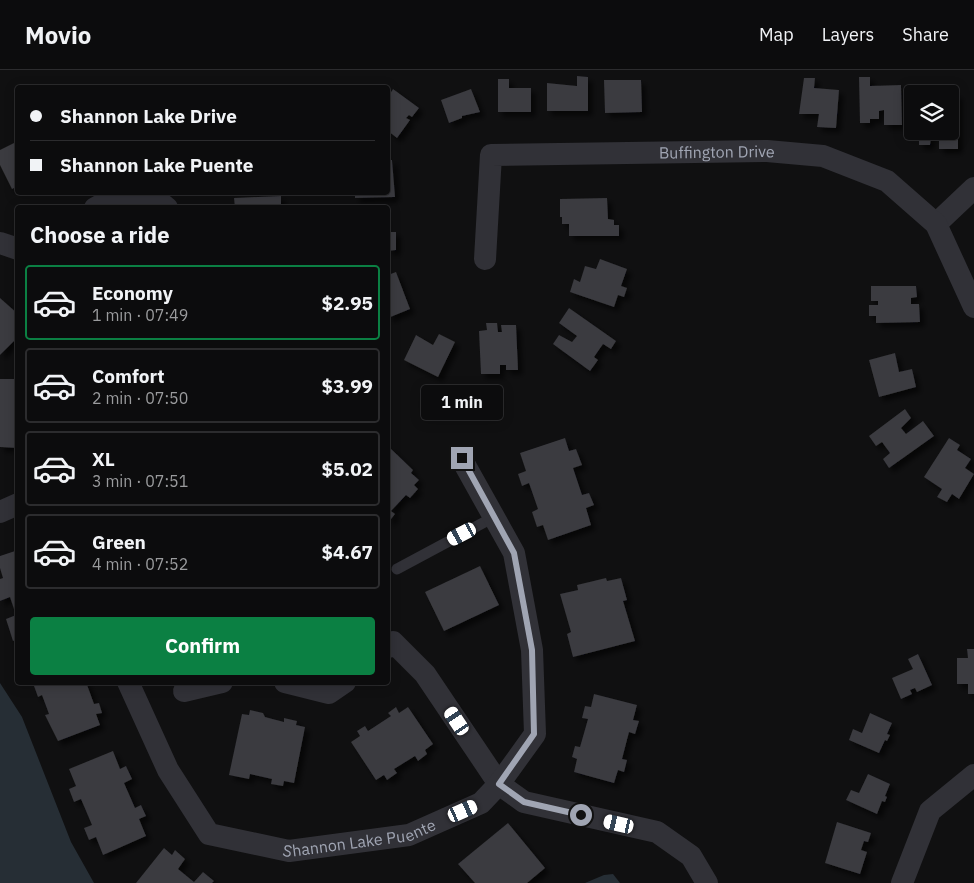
<!DOCTYPE html>
<html lang="en">
<head>
<meta charset="utf-8">
<style>
  body { margin:0; font-family:"IBM Plex Sans",sans-serif; background:#1a1a1b; color:#f1f3f6; height:100vh; display:flex; flex-direction:column; font-size:19px; white-space:nowrap }
  * { box-sizing:border-box; margin:0 }
  p { font-size:16px; color:#9a9b9d }
  .icon { flex:none; width:28px; height:28px; fill:none; stroke:currentColor; stroke-width:2; stroke-linecap:round; stroke-linejoin:round }
  .map { position:relative; flex:1; overflow:hidden }
  .details { position:absolute; left:15px; top:135px; width:375px; height:480px; display:flex; flex-direction:column; background:#0c0c0d; border-radius:5px; box-shadow:0 2px 12px #0003,0 0 0 1px #2c2c2e }
  .details>* { flex:none }
  .guide { position:absolute; left:15px; top:15px; width:375px; height:110px; border-radius:5px; box-shadow:0 2px 12px #0003,0 0 0 1px #2c2c2e; display:grid; align-content:center; height:110px; padding:0 15px; background:#0c0c0d }
  .fabs { position:absolute; left:904px; top:15px; display:grid; gap:10px }
  .fabs a { display:grid; place-items:center; width:55px; height:55px; border-radius:5px; background:#0c0c0d; box-shadow:0 2px 12px #0003,0 0 0 1px #2c2c2e; font-size:25px }
  .end { position:absolute; width:22px; height:22px; margin:-11px; border:6px solid #a0a5b3; background:#111; box-shadow:0 0 0 2px #111 }
  .from { border-radius:50% }
  .bubble { position:absolute; height:35px; border-radius:5px; background:#0c0c0d; box-shadow:0 2px 12px #0003,0 0 0 1px #2c2c2e; font-size:16px; font-weight:700; line-height:35px; text-align:center }
  .car { position:absolute; width:15px; height:30px; margin:-15px -8px; border-radius:6px; box-shadow:0 0 4px 1px #0007; background:linear-gradient(#fff 24%,#345 0 40%,#fff 0 76%,#345 0 86%,#fff 0) }
  .guide b { display:flex; align-items:center; gap:18px; height:48px; font-size:19px }
  .guide b+b { border-top:1px solid #2c2c2e }
  .guide i { width:12px; height:12px; background:#f1f3f6 }
  ul { padding:0; list-style:none }
  li { display:flex; align-items:center; gap:15px; height:75px; margin:0 10px 8px; padding:0 5px; border:2px solid #2c2c2e; border-radius:5px }
  li div { flex:1 }
  li b { display:block; font-size:19px }
  li em { font-style:normal; font-weight:700 }
  li.selected { border-color:#0b8043 }
  li>.icon { width:45px; height:45px; stroke-width:1.5 }
  h2 { padding:0 15px; font-size:22px; line-height:60px }
  .action { display:flex; gap:10px; margin-top:auto; padding:10px 15px }
  .action a { flex:1; height:58px; border-radius:5px; background:#0b8043; color:#fff; font-size:20px; font-weight:700; line-height:58px; text-align:center }
  header { display:flex; align-items:center; gap:30px; box-sizing:border-box; height:70px; padding:0 25px; background:#0c0c0d; border-bottom:1px solid #2c2c2e }
  header strong { font-size:24px }
  nav { display:flex; gap:28px; margin-inline-start:auto; font-size:18px }
  .map>svg:first-child { display:block }
  .water { fill:#262e35 }
  .building { fill:#3a3a3f; filter:url(#shadow) }
  .lines { fill:none; stroke-linecap:round; stroke-linejoin:round }
  .lane { stroke:#313137; stroke-width:11 }
  .street { stroke:#313137; stroke-width:22 }
  .route { stroke:#a0a5b3; stroke-width:6 }
  .labels { text-anchor:middle; stroke-width:4.5; stroke-linejoin:round; paint-order:stroke }
  .street-label { font-size:16px; fill:#a0a5b3; stroke:#0b0b0c }
</style>
</head>
<body>
<header>
<strong>Movio</strong>
<nav><a>Map</a><a>Layers</a><a>Share</a></nav>
</header>
<div class="map">
<svg width="974" height="813" viewBox="0 0 974 813">
  <defs>
    <filter id="shadow"><feDropShadow dx="4.5" dy="4.5" stdDeviation="2.5" flood-color="#0009"/></filter>
  </defs>
  <rect width="100%" height="100%" fill="#101011"/>
  <g class="water">
    <polygon points="0,613 22,647 71,772 94,813 0,813"/>
    <polygon points="613,804 620,813 585,813 604,805"/>
  </g>
  <g class="building">
    <polygon points="577,6 588,7 588,41 547,41 547,13 577,16"/>
    <polygon points="859,7 870,7 870,16 901,15 902,55 884,55 884,40 879,41 879,49 870,49 870,53 860,53"/>
    <polygon points="804,8 815,8 814,18 839,20 836,58 817,57 819,44 799,44"/>
    <polygon points="498,9 509,9 509,18 531,18 531,42 498,42"/>
    <polygon points="604,10 641,10 642,42 605,43"/>
    <polygon points="393,19 419,38 412,47 409,45 406,48 410,50 397,68 388,61 388,27"/>
    <polygon points="471,19 480,42 462,46 462,48 449,53 441,30"/>
    <polygon points="950,24 958,24 958,79 939,79 939,61 950,61"/>
    <polygon points="919,61 932,61 930,75 919,75"/>
    <polygon points="18,71 18,116 12,119 0,95 0,80"/>
    <polygon points="388,90 392,90 395,127 355,128 355,122 388,122"/>
    <polygon points="281,126 281,138 235,138 234,128"/>
    <polygon points="607,128 608,149 614,150 614,155 619,155 619,166 569,166 569,154 562,154 562,147 560,147 560,129"/>
    <polygon points="388,162 396,162 396,180 388,181"/>
    <polygon points="600,189 627,199 621,216 627,218 624,227 618,225 614,237 570,222 574,209 580,212 585,196 596,199"/>
    <polygon points="396,202 410,239 388,248 388,205"/>
    <polygon points="871,216 916,216 917,227 911,228 911,234 919,234 920,252 876,253 876,246 869,246 869,235 878,235 878,231 871,231"/>
    <polygon points="0,228 18,244 18,267 0,285"/>
    <polygon points="569,238 616,271 611,279 603,274 594,287 598,290 590,301 553,274 559,265 572,272 577,266 559,253"/>
    <polygon points="486,253 497,253 498,262 502,262 501,255 516,255 518,300 506,300 506,295 500,295 500,304 481,304 479,261 487,260"/>
    <polygon points="439,264 455,272 438,307 404,290 416,265 433,275"/>
    <polygon points="895,283 899,302 912,299 916,317 879,327 869,290"/>
    <polygon points="0,309 18,309 18,378 0,377"/>
    <polygon points="905,339 911,348 901,358 906,364 923,351 934,366 889,398 883,389 890,383 882,372 876,376 869,366"/>
    <polygon points="565,368 569,381 576,379 582,395 573,398 582,425 589,423 594,435 586,438 591,455 548,470 543,455 537,457 532,442 538,439 529,413 522,416 518,404 526,401 520,383"/>
    <polygon points="949,368 960,375 957,380 971,389 965,398 974,404 959,429 952,424 947,432 937,427 942,419 924,407"/>
    <polygon points="388,376 413,400 411,403 419,410 414,415 418,419 410,428 406,425 391,441 395,444 388,453"/>
    <polygon points="18,480 18,569 13,571 6,549 16,545 10,527 0,531 0,509 3,508 0,498 0,486"/>
    <polygon points="480,496 499,535 444,561 425,522"/>
    <polygon points="606,508 607,511 621,508 627,530 623,531 635,571 573,587 567,564 571,562 560,524 578,520 577,515"/>
    <polygon points="967,579 974,579 974,624 968,624 968,614 957,614 957,588 968,588"/>
    <polygon points="918,584 932,615 917,622 915,618 910,620 912,624 901,629 892,608 913,599 908,589"/>
    <polygon points="39,612 86,612 94,634 99,633 102,643 96,644 100,655 58,671 45,645 49,644 42,625 38,627 34,616"/>
    <polygon points="594,624 637,635 633,650 639,651 635,664 629,662 622,689 627,690 624,702 618,700 614,713 574,702 577,689 572,687 575,676 580,677 588,649 582,648 585,636 591,637"/>
    <polygon points="396,637 399,643 408,637 433,674 425,680 427,684 418,691 415,686 394,699 397,703 387,710 384,705 376,710 351,672 360,666 357,661 365,656 368,661 391,646 388,643"/>
    <polygon points="250,640 263,643 265,647 284,652 284,648 297,651 296,655 305,657 294,713 284,711 283,716 271,714 272,709 250,704 249,709 229,705 242,644 249,645"/>
    <polygon points="870,643 892,653 887,664 890,665 887,671 885,670 879,683 849,670 853,659 862,663"/>
    <polygon points="113,681 120,699 126,696 132,709 124,713 135,738 141,735 146,746 139,749 146,766 103,785 96,767 89,770 84,758 92,755 81,729 74,732 69,719 76,716 69,699"/>
    <polygon points="868,704 890,714 885,726 887,727 885,732 882,731 877,744 846,730 851,720 859,723"/>
    <polygon points="837,752 871,763 868,772 864,771 861,780 867,782 860,804 825,793"/>
    <polygon points="508,753 545,798 527,813 475,813 458,794"/>
    <polygon points="164,778 172,785 175,780 185,789 178,799 194,812 203,802 214,811 212,813 136,813"/>
  </g>
  <g class="lines">
    <polyline class="lane" points="397,499 494,447"/>
    <g class="street">
      <polyline points="95,138 113,128 155,128 167,138"/>
      <polyline points="936,154 974,118"/>
      <polyline points="0,173 18,179"/>
      <path id="s1" d="M485,189L491,85L767,81L823,86L887,111L936,154L974,237"/>
      <polyline points="0,442 18,434"/>
      <polyline points="388,577 393,572 425,604 499,714 524,732 657,762 691,786 707,813"/>
      <path id="s2" d="M128,612L168,700L209,764L289,781L409,765L481,733L499,714L535,664L532,580L514,483L461,388"/>
      <polyline points="285,612 329,623 345,612"/>
      <polyline points="184,621 222,612"/>
      <polyline points="902,813 930,741 974,705"/>
    </g>
  </g>
  <g class="lines">
    <polyline class="route" points="462,388 514,483 532,580 534,664 499,714 524,732 581,745"/>
  </g>
  <g class="labels">
    <g class="street-label">
      <text dy="6" stroke="none"><textPath href="#s1" startOffset="330">Buffington Drive</textPath></text>
      <text dy="6" stroke="none"><textPath href="#s2" startOffset="326">Shannon Lake Puente</textPath></text>
    </g>
  </g>
</svg>
<div class="fabs">
<a><svg class="icon" aria-label="layers" viewBox="0 0 24 24"><path d="M12 4l9 5-9 5-9-5zM3 14l9 5 9-5"/></svg></a>
</div>
<i class="end from" style="left:581px;top:745px"></i>
<i class="end" style="left:462px;top:388px"></i>
<div class="bubble" style="left:421px;top:315px;width:82px">1 min</div>
<i class="car" style="left:462px;top:464px;rotate:242deg"></i>
<i class="car" style="left:457px;top:651px;rotate:326deg"></i>
<i class="car" style="left:463px;top:741px;rotate:66deg"></i>
<i class="car" style="left:619px;top:754px;rotate:283deg"></i>
<div class="guide">
<b><i class="from"></i>Shannon Lake Drive</b>
<b><i></i>Shannon Lake Puente</b>
</div>
<section class="details">
<h2>Choose a ride</h2>
<ul>
<li class="selected"><svg class="icon" aria-label="car" viewBox="0 0 24 24"><path d="M5 17H2v-5l4-1 3-4h7l3 4 3 1v5h-3M9 17h6M6 11h13"/><circle cx="7" cy="17" r="2"/><circle cx="17" cy="17" r="2"/></svg><div><b>Economy</b><p>1 min · 07:49</p></div><em>$2.95</em></li>
<li><svg class="icon" aria-label="car" viewBox="0 0 24 24"><path d="M5 17H2v-5l4-1 3-4h7l3 4 3 1v5h-3M9 17h6M6 11h13"/><circle cx="7" cy="17" r="2"/><circle cx="17" cy="17" r="2"/></svg><div><b>Comfort</b><p>2 min · 07:50</p></div><em>$3.99</em></li>
<li><svg class="icon" aria-label="car" viewBox="0 0 24 24"><path d="M5 17H2v-5l4-1 3-4h7l3 4 3 1v5h-3M9 17h6M6 11h13"/><circle cx="7" cy="17" r="2"/><circle cx="17" cy="17" r="2"/></svg><div><b>XL</b><p>3 min · 07:51</p></div><em>$5.02</em></li>
<li><svg class="icon" aria-label="car" viewBox="0 0 24 24"><path d="M5 17H2v-5l4-1 3-4h7l3 4 3 1v5h-3M9 17h6M6 11h13"/><circle cx="7" cy="17" r="2"/><circle cx="17" cy="17" r="2"/></svg><div><b>Green</b><p>4 min · 07:52</p></div><em>$4.67</em></li>
</ul>
<div class="action"><a>Confirm</a></div>
</section>
</div>
</body>
</html>
